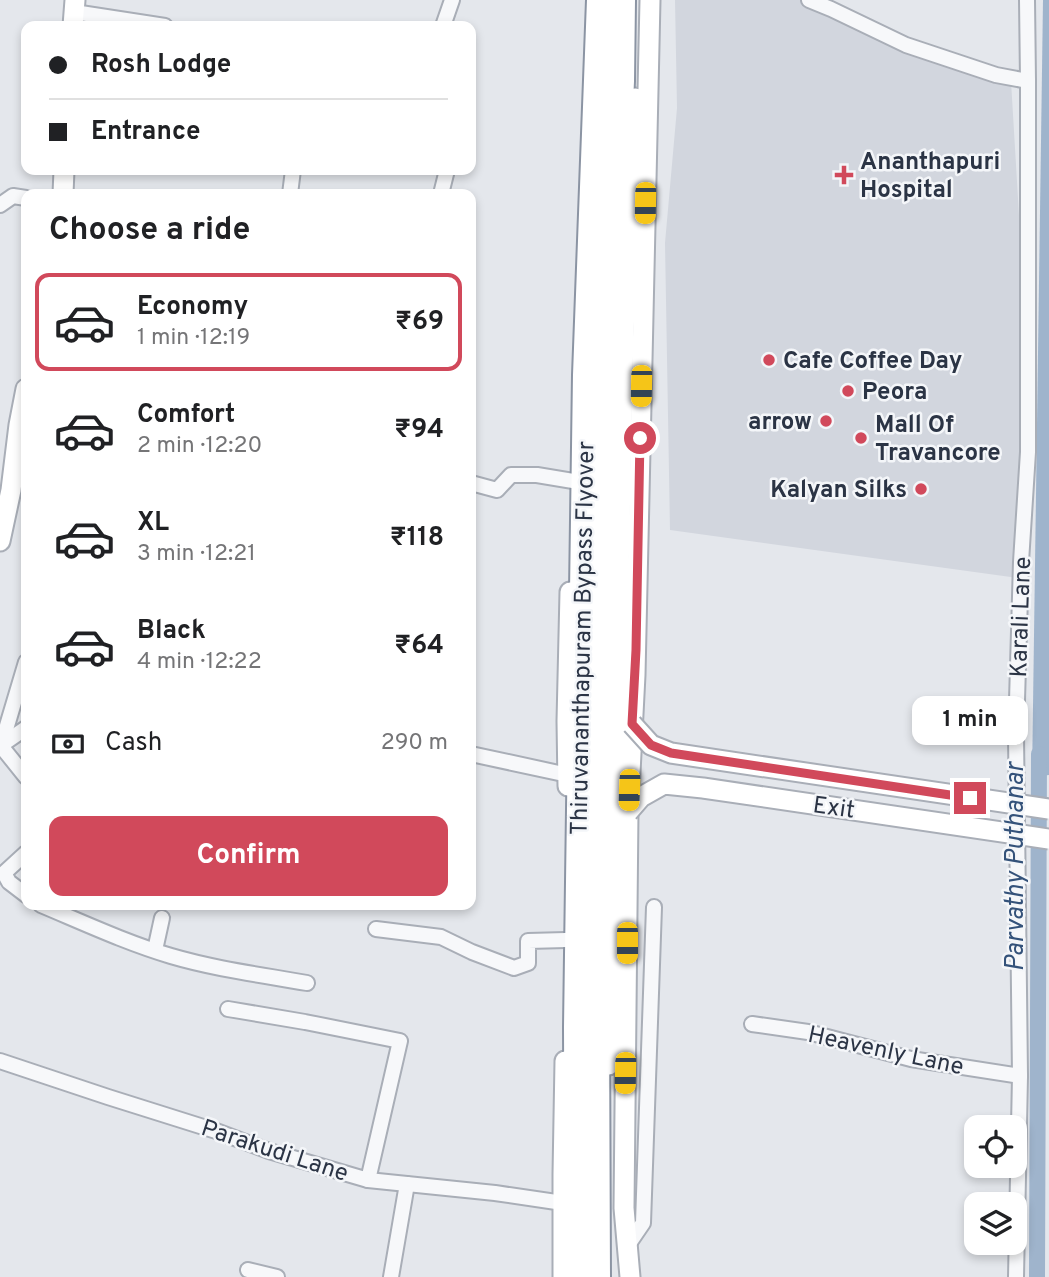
<!DOCTYPE html>
<html lang="en">
<head>
<meta charset="utf-8">
<style>
  body { margin:0; font-family:Overpass,sans-serif; background:#f2f2f2; color:#202124; height:100vh; display:flex; flex-direction:column; font-size:26px; white-space:nowrap }
  * { box-sizing:border-box; margin:0 }
  p { font-size:23px; color:#757577 }
  .icon { flex:none; width:38px; height:38px; fill:none; stroke:currentColor; stroke-width:2; stroke-linecap:round; stroke-linejoin:round }
  .map { position:relative; flex:1; overflow:hidden }
  .sheet { position:absolute; left:21px; top:189px; width:455px; height:721px; display:flex; flex-direction:column; background:#fff; border-radius:14px; box-shadow:0 4px 10px #0003 }
  .sheet>* { flex:none }
  .banner { position:absolute; left:21px; top:21px; width:455px; height:154px; border-radius:14px; box-shadow:0 4px 10px #0003; display:grid; align-content:center; height:154px; padding:0 28px; background:#fff }
  .fabs { position:absolute; left:964px; top:1115px; display:grid; gap:14px }
  .fabs a { display:grid; place-items:center; width:63px; height:63px; border-radius:14px; background:#fff; box-shadow:0 4px 10px #0003; font-size:35px }
  .end { position:absolute; width:32px; height:32px; margin:-16px; border:9px solid #d1495b; background:#fff; box-shadow:0 0 0 4px #fff }
  .from { border-radius:50% }
  .bubble { position:absolute; height:49px; border-radius:14px; background:#fff; box-shadow:0 4px 10px #0003; font-size:23px; font-weight:700; line-height:49px; text-align:center }
  .car { position:absolute; width:21px; height:42px; margin:-21px -10px; border-radius:9px; box-shadow:0 0 5px 2px #0007; background:linear-gradient(#f5c518 24%,#345 0 40%,#f5c518 0 76%,#345 0 86%,#f5c518 0) }
  .banner b { display:flex; align-items:center; gap:24px; height:66px; font-size:26px }
  .banner b+b { border-top:2px solid #e0e0e0 }
  .banner i { width:18px; height:18px; background:#202124 }
  ul { padding:0; list-style:none }
  li { display:flex; align-items:center; gap:21px; height:98px; margin:0 14px 10px; padding:0 14px; border:4px solid transparent; border-radius:14px }
  li div { flex:1 }
  li b { display:block; font-size:26px }
  li em { font-style:normal; font-weight:700 }
  li.active { border-color:#d1495b }
  li>.icon { width:63px; height:63px; stroke-width:1.5 }
  h2 { padding:0 28px; font-size:32px; line-height:84px }
  .pay { display:flex; align-items:center; gap:18px; height:77px; padding:0 28px; font-size:26px }
  .pay p { margin-inline-start:auto }
  .action { display:flex; gap:14px; margin-top:auto; padding:14px 28px }
  .action a { flex:1; height:80px; border-radius:14px; background:#d1495b; color:#fff; font-size:28px; font-weight:700; line-height:80px; text-align:center }
  .map>svg:first-child { display:block }
  .built { fill:#d2d6de }
  .water { fill:#9fb4cc }
  .lines { fill:none; stroke-linecap:round; stroke-linejoin:round }
  .canal { stroke:#9fb4cc; stroke-width:16 }
  .street-casing { stroke:#a9aeb7; stroke-width:18 }
  .secondary-casing { stroke:#a9aeb7; stroke-width:23 }
  .highway-casing { stroke:#8b94a3; stroke-width:30 }
  .street { stroke:#f7f8fa; stroke-width:14 }
  .secondary { stroke:#fff; stroke-width:19 }
  .highway { stroke:#fff; stroke-width:26 }
  .secondary-bridge-casing { stroke:#a9aeb7; stroke-width:23; stroke-linecap:butt }
  .secondary-bridge { stroke:#fff; stroke-width:19 }
  .route { stroke:#d1495b; stroke-width:9 }
  .poi-dot { fill:#d1495b; stroke:#f4f6f9; stroke-width:2.5 }
  .labels { text-anchor:middle; stroke-width:5; stroke-linejoin:round; paint-order:stroke }
  .poi-label { font-size:24px; font-weight:bold; fill:#2b3445; stroke:#f4f6f9; text-anchor:start }
  .street-label { font-size:24px; fill:#2b3445; stroke:#f4f6f9 }
  .water-label { font-size:26px; font-style:italic; fill:#34527a; stroke:#f4f6f9 }
</style>
</head>
<body>
<div class="map">
<svg width="1049" height="1277" viewBox="0 0 1049 1277">
  <rect width="100%" height="100%" fill="#e4e7ec"/>
  <polygon class="built" points="675,0 807,0 831,7 930,61 1011,81 1025,316 1018,578 670,530 665,243 677,108"/>
  <polygon class="water" points="1043,0 1049,0 1049,775 1032,777"/>
  <g class="lines">
    <polyline class="canal" points="1037,1277 1039,754"/>
    <g class="street-casing">
      <g id="street">
        <polyline points="809,0 831,9 906,45 996,75 1028,81"/>
        <polyline points="74,12 165,26"/>
        <polyline points="443,26 452,0"/>
        <polyline points="290,194 293,170"/>
        <polyline points="441,194 447,170"/>
        <polyline points="0,205 13,196 26,198"/>
        <polyline points="471,483 497,490 511,475 537,475 573,481"/>
        <polyline points="26,662 1,746 26,777"/>
        <polyline points="0,746 26,728"/>
        <polyline points="471,754 568,775"/>
        <polyline points="26,853 4,873 9,882 26,895"/>
        <path d="M41,905C84,923 127,943 171,956C215,969 262,975 307,983"/>
        <polyline points="376,929 441,937 472,952 514,968 528,963 528,941 566,940"/>
        <polyline points="155,950 162,918"/>
        <polyline points="752,1024 808,1032 911,1059 1020,1076"/>
        <polyline points="0,1061 108,1097 216,1131 269,1151 368,1180 400,1041 305,1022 228,1009"/>
        <polyline points="368,1180 495,1193 563,1203"/>
        <polyline points="628,1245 643,1223 654,907"/>
        <polyline points="248,1270 277,1277"/>
        <polyline points="391,1277 407,1184"/>
        <polyline points="1016,1277 1020,1076 1016,735 1021,562 1028,452 1028,81 1027,0"/>
      </g>
    </g>
    <g class="secondary-casing">
      <g id="secondary">
        <polyline points="73,26 75,0"/>
        <polyline points="63,194 64,170"/>
        <polyline points="0,541 11,490 19,425 26,389"/>
        <polyline points="568,786 567,721 570,592"/>
        <polyline points="609,1065 624,332 635,98"/>
        <polyline points="563,1277 563,1174 565,1061"/>
        <polyline points="630,1277 624,1208 628,812 635,675 650,0"/>
      </g>
    </g>
    <g class="highway-casing">
      <g id="highway">
        <polyline points="578,1277 577,1027 586,375 600,0"/>
        <polyline points="597,1277 596,1023 607,371 621,81 622,0"/>
      </g>
    </g>
    <use href="#street" class="street"/>
    <use href="#secondary" class="secondary"/>
    <use href="#highway" class="highway"/>
    <g class="secondary-bridge-casing">
      <g id="secondary-bridge">
        <polyline points="632,724 651,745 671,753 1049,809"/>
        <polyline points="628,812 641,797 664,784 703,788 1049,839"/>
      </g>
    </g>
    <use href="#secondary-bridge" class="secondary-bridge"/>
  </g>
  <g class="lines">
    <polyline class="route" points="640,438 636,650 632,724 651,745 671,753 970,798"/>
  </g>
  <g class="poi-dot">
    <path d="M840.5 164.5h7v7h7v7h-7v7h-7v-7h-7v-7h7z"/>
    <circle cx="769" cy="360" r="7"/>
    <circle cx="848" cy="391" r="7"/>
    <circle cx="826" cy="421" r="7"/>
    <circle cx="861" cy="438" r="7"/>
    <circle cx="921" cy="489" r="7"/>
  </g>
  <g class="labels">
    <g class="poi-label">
      <text x="860" y="169">Ananthapuri<tspan x="860" dy="28">Hospital</tspan></text>
      <text x="783" y="368">Cafe Coffee Day</text>
      <text x="862" y="399">Peora</text>
      <text x="812" y="429" text-anchor="end">arrow</text>
      <text x="875" y="432">Mall Of<tspan x="875" dy="28">Travancore</tspan></text>
      <text x="907" y="497" text-anchor="end">Kalyan Silks</text>
    </g>
    <g class="street-label">
      <text transform="translate(1020 617) rotate(-88)" y="8">Karali Lane</text>
      <text transform="translate(582 638) rotate(-89)" y="8">Thiruvananthapuram Bypass Flyover</text>
      <text transform="translate(834 807) rotate(8)" y="8">Exit</text>
      <text transform="translate(886 1050) rotate(12)" y="8">Heavenly Lane</text>
      <text transform="translate(275 1150) rotate(18)" y="8">Parakudi Lane</text>
    </g>
    <g class="water-label">
      <text transform="translate(1014 867) rotate(-90)" y="9">Parvathy Puthanar</text>
    </g>
  </g>
</svg>
<div class="fabs">
<a><svg class="icon" aria-label="locate" viewBox="0 0 24 24"><circle cx="12" cy="12" r="6"/><path d="M12 2v4M12 18v4M2 12h4M18 12h4"/></svg></a>
<a><svg class="icon" aria-label="layers" viewBox="0 0 24 24"><path d="M12 4l9 5-9 5-9-5zM3 14l9 5 9-5"/></svg></a>
</div>
<i class="end from" style="left:640px;top:438px"></i>
<i class="end" style="left:970px;top:798px"></i>
<div class="bubble" style="left:912px;top:696px;width:116px">1 min</div>
<i class="car" style="left:645px;top:203px;rotate:181deg"></i>
<i class="car" style="left:641px;top:386px;rotate:181deg"></i>
<i class="car" style="left:629px;top:790px;rotate:182deg"></i>
<i class="car" style="left:627px;top:943px;rotate:180deg"></i>
<i class="car" style="left:625px;top:1073px;rotate:181deg"></i>
<div class="banner">
<b><i class="from"></i>Rosh Lodge</b>
<b><i></i>Entrance</b>
</div>
<section class="sheet">
<h2>Choose a ride</h2>
<ul>
<li class="active"><svg class="icon" aria-label="car" viewBox="0 0 24 24"><path d="M5 17H2v-5l4-1 3-4h7l3 4 3 1v5h-3M9 17h6M6 11h13"/><circle cx="7" cy="17" r="2"/><circle cx="17" cy="17" r="2"/></svg><div><b>Economy</b><p>1 min · 12:19</p></div><em>₹69</em></li>
<li><svg class="icon" aria-label="car" viewBox="0 0 24 24"><path d="M5 17H2v-5l4-1 3-4h7l3 4 3 1v5h-3M9 17h6M6 11h13"/><circle cx="7" cy="17" r="2"/><circle cx="17" cy="17" r="2"/></svg><div><b>Comfort</b><p>2 min · 12:20</p></div><em>₹94</em></li>
<li><svg class="icon" aria-label="car" viewBox="0 0 24 24"><path d="M5 17H2v-5l4-1 3-4h7l3 4 3 1v5h-3M9 17h6M6 11h13"/><circle cx="7" cy="17" r="2"/><circle cx="17" cy="17" r="2"/></svg><div><b>XL</b><p>3 min · 12:21</p></div><em>₹118</em></li>
<li><svg class="icon" aria-label="car" viewBox="0 0 24 24"><path d="M5 17H2v-5l4-1 3-4h7l3 4 3 1v5h-3M9 17h6M6 11h13"/><circle cx="7" cy="17" r="2"/><circle cx="17" cy="17" r="2"/></svg><div><b>Black</b><p>4 min · 12:22</p></div><em>₹64</em></li>
</ul>
<div class="pay"><svg class="icon" aria-label="cash" viewBox="0 0 24 24"><path d="M3 7h18v10H3z"/><circle cx="12" cy="12" r="2"/></svg>Cash<p>290 m</p></div>
<div class="action"><a>Confirm</a></div>
</section>
</div>
</body>
</html>
